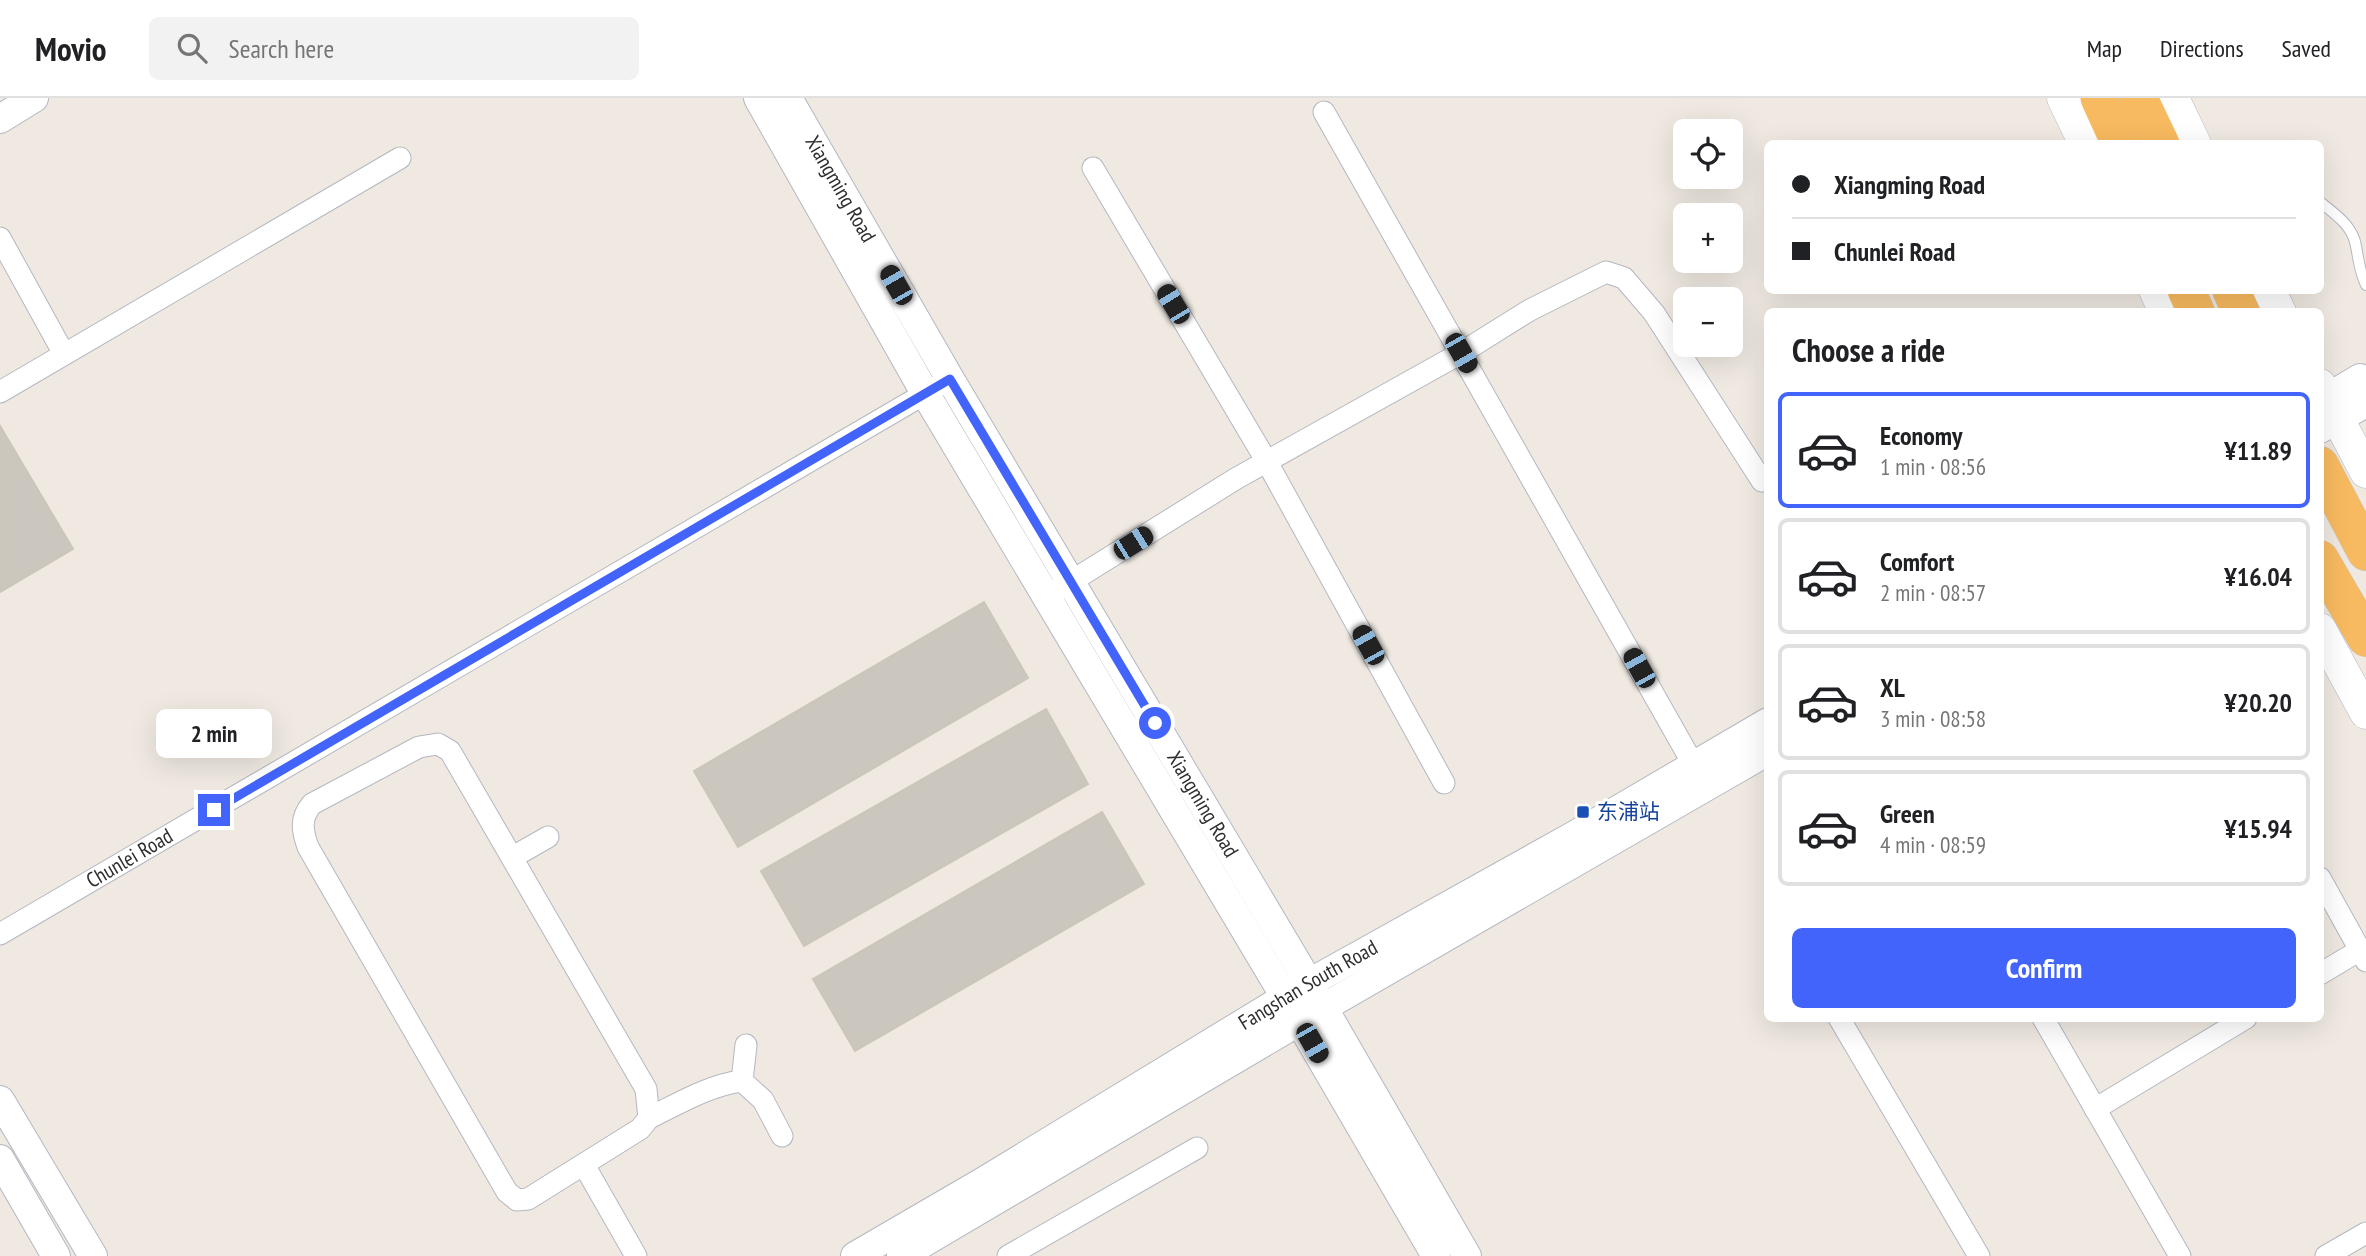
<!DOCTYPE html>
<html lang="en">
<head>
<meta charset="utf-8">
<style>
  body { margin:0; font-family:"PT Sans Narrow","Noto Sans SC",sans-serif; background:#f2f2f2; color:#202124; height:100vh; display:flex; flex-direction:column; font-size:26px; white-space:nowrap }
  * { box-sizing:border-box; margin:0 }
  p { font-size:23px; color:#757577 }
  .icon { flex:none; width:38px; height:38px; fill:none; stroke:currentColor; stroke-width:2; stroke-linecap:round; stroke-linejoin:round }
  .map { position:relative; flex:1; overflow:hidden }
  .sheet { position:absolute; left:1764px; top:210px; width:560px; height:714px; display:flex; flex-direction:column; background:#fff; border-radius:10px; box-shadow:0 7px 28px #0002 }
  .sheet>* { flex:none }
  .top-card { position:absolute; left:1764px; top:42px; width:560px; height:154px; border-radius:10px; box-shadow:0 7px 28px #0002; display:grid; align-content:center; height:154px; padding:0 28px; background:#fff }
  .tools { position:absolute; left:1673px; top:21px; display:grid; gap:14px }
  .tools a { display:grid; place-items:center; width:70px; height:70px; border-radius:10px; background:#fff; box-shadow:0 7px 28px #0002; font-size:35px }
  .end { position:absolute; width:32px; height:32px; margin:-16px; border:9px solid #4264fb; background:#fff; box-shadow:0 0 0 4px #fff }
  .from { border-radius:50% }
  .bubble { position:absolute; height:49px; border-radius:10px; background:#fff; box-shadow:0 7px 28px #0002; font-size:23px; font-weight:600; line-height:49px; text-align:center }
  .car { position:absolute; width:21px; height:42px; margin:-21px -10px; border-radius:9px; box-shadow:0 0 5px 2px #0007; background:linear-gradient(#222 24%,#8ab4d8 0 40%,#222 0 76%,#8ab4d8 0 86%,#222 0) }
  .top-card b { display:flex; align-items:center; gap:24px; height:66px; font-size:26px }
  .top-card b+b { border-top:2px solid #e0e0e0 }
  .top-card i { width:18px; height:18px; background:#202124 }
  ul { padding:0; list-style:none }
  li { display:flex; align-items:center; gap:21px; height:116px; margin:0 14px 10px; padding:0 14px; border:4px solid #e0e0e0; border-radius:10px }
  li div { flex:1 }
  li b { display:block; font-size:26px }
  li em { font-style:normal; font-weight:600 }
  li.active { border-color:#4264fb }
  li>.icon { width:63px; height:63px; stroke-width:1.5 }
  h2 { padding:0 28px; font-size:32px; line-height:84px }
  .action { display:flex; gap:14px; margin-top:auto; padding:14px 28px }
  .action a { flex:1; height:80px; border-radius:10px; background:#4264fb; color:#fff; font-size:28px; font-weight:600; line-height:80px; text-align:center }
  header { display:flex; align-items:center; gap:42px; box-sizing:border-box; height:98px; padding:0 35px; background:#fff; border-bottom:2px solid #e0e0e0 }
  header strong { font-size:33px }
  nav { display:flex; gap:38px; margin-inline-start:auto; font-size:24px }
  .search { width:490px; height:63px; background:#f2f2f2; display:flex; align-items:center; gap:18px; box-sizing:border-box; padding:0 24px; border-radius:10px; color:#757577; font-size:26px }
  .map>svg:first-child { display:block }
  .building { fill:#cbc7bf; stroke:#cbc5ba; stroke-width:2 }
  .lines { fill:none; stroke-linecap:round; stroke-linejoin:round }
  .service-casing { stroke:#b4b7c1; stroke-width:12 }
  .minor-casing { stroke:#b4b7c1; stroke-width:23 }
  .tertiary-casing { stroke:#b4b7c1; stroke-width:30 }
  .secondary-casing { stroke:#b4b7c1; stroke-width:33 }
  .trunk-casing { stroke:#c9c9c9; stroke-width:38 }
  .service { stroke:#fff; stroke-width:10 }
  .minor { stroke:#fff; stroke-width:21 }
  .tertiary { stroke:#fff; stroke-width:28 }
  .secondary { stroke:#fff; stroke-width:32 }
  .trunk { stroke:#f8ba60; stroke-width:37 }
  .route { stroke:#4264fb; stroke-width:9 }
  .transit-dot { fill:#1a4fb4; stroke:#fff; stroke-width:2.5 }
  .labels { text-anchor:middle; stroke-width:6; stroke-linejoin:round; paint-order:stroke }
  .street-label { font-size:21px; fill:#2e2e2e; stroke:#fff }
  .transit-label { font-size:21px; fill:#164399; stroke:#fff; text-anchor:start }
</style>
</head>
<body>
<header>
<strong>Movio</strong>
<div class="search"><svg class="icon" aria-label="search" viewBox="0 0 24 24"><circle cx="10" cy="10" r="6"/><path d="M15 15l6 6"/></svg>Search here</div>
<nav><a>Map</a><a>Directions</a><a>Saved</a></nav>
</header>
<div class="map">
<svg width="2366" height="1158" viewBox="0 0 2366 1158">
  <rect width="100%" height="100%" fill="#efe9e1"/>
  <g class="building">
    <polygon points="0,328 73,451 0,494"/>
    <polygon points="984,504 1028,580 738,749 694,673"/>
    <polygon points="1046,611 1088,686 804,848 761,773"/>
    <polygon points="1102,714 1144,786 855,953 813,881"/>
  </g>
  <g class="lines">
    <g class="service-casing">
      <path id="service" d="M2320,104C2335,116 2353,128 2356,148C2359,163 2359,172 2366,187"/>
    </g>
    <g class="minor-casing">
      <g id="minor">
        <polyline points="1324,14 1701,680"/>
        <polyline points="1093,70 1267,364 1444,685"/>
        <polyline points="0,140 64,256"/>
        <polyline points="0,294 400,60"/>
        <polyline points="1059,491 1237,380 1461,255 1530,212 1606,174 1624,180 1654,215 1762,383"/>
        <path d="M438,646L450,653L646,991L649,1020L640,1031L528,1101L517,1102L507,1094L308,749C302,732 300,720 312,706L419,649Z"/>
        <polyline points="513,759 548,739"/>
        <polyline points="2320,780 2366,863"/>
        <path id="s1" d="M0,836L938,288"/>
        <polyline points="2320,876 2360,852"/>
        <polyline points="1839,920 1979,1158"/>
        <polyline points="2043,920 2180,1158"/>
        <polyline points="742,983 746,947"/>
        <polyline points="2095,1011 2246,920"/>
        <path d="M649,1020C678,1006 709,987 742,983L763,1002L782,1038"/>
        <polyline points="584,1067 636,1158"/>
        <polyline points="1008,1158 1197,1050"/>
        <polyline points="2326,1158 2366,1135"/>
      </g>
    </g>
    <g class="tertiary-casing">
      <g id="tertiary">
        <polyline points="758,0 925,295 1285,899 1436,1158"/>
        <path id="s2" d="M788,0L950,281L1309,885L1467,1158"/>
        <polyline points="0,21 34,0"/>
        <polyline points="2320,304 2360,280"/>
        <polyline points="2320,331 2366,305"/>
        <polyline points="0,1002 93,1158"/>
        <polyline points="0,1061 56,1158"/>
        <path id="s3" d="M855,1158L984,1083L1309,885L1573,738L1768,624"/>
        <polyline points="901,1158 1300,923 1768,653"/>
      </g>
    </g>
    <g class="secondary-casing">
      <g id="secondary">
        <polyline points="2063,0 2085,46"/>
        <polyline points="2173,0 2195,46"/>
        <polyline points="2155,192 2165,214"/>
        <polyline points="2269,192 2280,214"/>
        <polyline points="2320,287 2366,374"/>
        <polyline points="2320,531 2366,615"/>
      </g>
    </g>
    <g class="trunk-casing">
      <g id="trunk">
        <polyline points="2099,0 2120,46"/>
        <polyline points="2139,0 2161,46"/>
        <polyline points="2186,192 2196,214"/>
        <polyline points="2231,192 2241,214"/>
        <polyline points="2320,367 2366,454"/>
        <polyline points="2320,461 2366,540"/>
      </g>
    </g>
    <use href="#service" class="service"/>
    <use href="#minor" class="minor"/>
    <use href="#tertiary" class="tertiary"/>
    <use href="#secondary" class="secondary"/>
    <use href="#trunk" class="trunk"/>
  </g>
  <g class="lines">
    <polyline class="route" points="214,712 950,281 1155,625"/>
  </g>
  <rect class="transit-dot" x="1576" y="707" width="14" height="14" rx="3.5"/>
  <g class="labels">
    <g class="street-label">
      <text dy="7" stroke="none"><textPath href="#s2" startOffset="105">Xiangming Road</textPath></text>
      <text dy="7" stroke="none"><textPath href="#s2" startOffset="819">Xiangming Road</textPath></text>
      <text dy="7" stroke="none"><textPath href="#s1" startOffset="150">Chunlei Road</textPath></text>
      <text dy="7" stroke="none"><textPath href="#s3" startOffset="528">Fangshan South Road</textPath></text>
    </g>
    <g class="transit-label">
      <text x="1597" y="721">东浦站</text>
    </g>
  </g>
</svg>
<div class="tools">
<a><svg class="icon" aria-label="locate" viewBox="0 0 24 24"><circle cx="12" cy="12" r="6"/><path d="M12 2v4M12 18v4M2 12h4M18 12h4"/></svg></a>
<a>+</a>
<a>−</a>
</div>
<i class="end from" style="left:1155px;top:625px"></i>
<i class="end" style="left:214px;top:712px"></i>
<div class="bubble" style="left:156px;top:611px;width:116px">2 min</div>
<i class="car" style="left:896px;top:187px;rotate:330deg"></i>
<i class="car" style="left:1173px;top:206px;rotate:329deg"></i>
<i class="car" style="left:1461px;top:255px;rotate:150deg"></i>
<i class="car" style="left:1133px;top:445px;rotate:58deg"></i>
<i class="car" style="left:1368px;top:547px;rotate:331deg"></i>
<i class="car" style="left:1639px;top:570px;rotate:331deg"></i>
<i class="car" style="left:1312px;top:945px;rotate:150deg"></i>
<div class="top-card">
<b><i class="from"></i>Xiangming Road</b>
<b><i></i>Chunlei Road</b>
</div>
<section class="sheet">
<h2>Choose a ride</h2>
<ul>
<li class="active"><svg class="icon" aria-label="car" viewBox="0 0 24 24"><path d="M5 17H2v-5l4-1 3-4h7l3 4 3 1v5h-3M9 17h6M6 11h13"/><circle cx="7" cy="17" r="2"/><circle cx="17" cy="17" r="2"/></svg><div><b>Economy</b><p>1 min · 08:56</p></div><em>¥11.89</em></li>
<li><svg class="icon" aria-label="car" viewBox="0 0 24 24"><path d="M5 17H2v-5l4-1 3-4h7l3 4 3 1v5h-3M9 17h6M6 11h13"/><circle cx="7" cy="17" r="2"/><circle cx="17" cy="17" r="2"/></svg><div><b>Comfort</b><p>2 min · 08:57</p></div><em>¥16.04</em></li>
<li><svg class="icon" aria-label="car" viewBox="0 0 24 24"><path d="M5 17H2v-5l4-1 3-4h7l3 4 3 1v5h-3M9 17h6M6 11h13"/><circle cx="7" cy="17" r="2"/><circle cx="17" cy="17" r="2"/></svg><div><b>XL</b><p>3 min · 08:58</p></div><em>¥20.20</em></li>
<li><svg class="icon" aria-label="car" viewBox="0 0 24 24"><path d="M5 17H2v-5l4-1 3-4h7l3 4 3 1v5h-3M9 17h6M6 11h13"/><circle cx="7" cy="17" r="2"/><circle cx="17" cy="17" r="2"/></svg><div><b>Green</b><p>4 min · 08:59</p></div><em>¥15.94</em></li>
</ul>
<div class="action"><a>Confirm</a></div>
</section>
</div>
</body>
</html>
